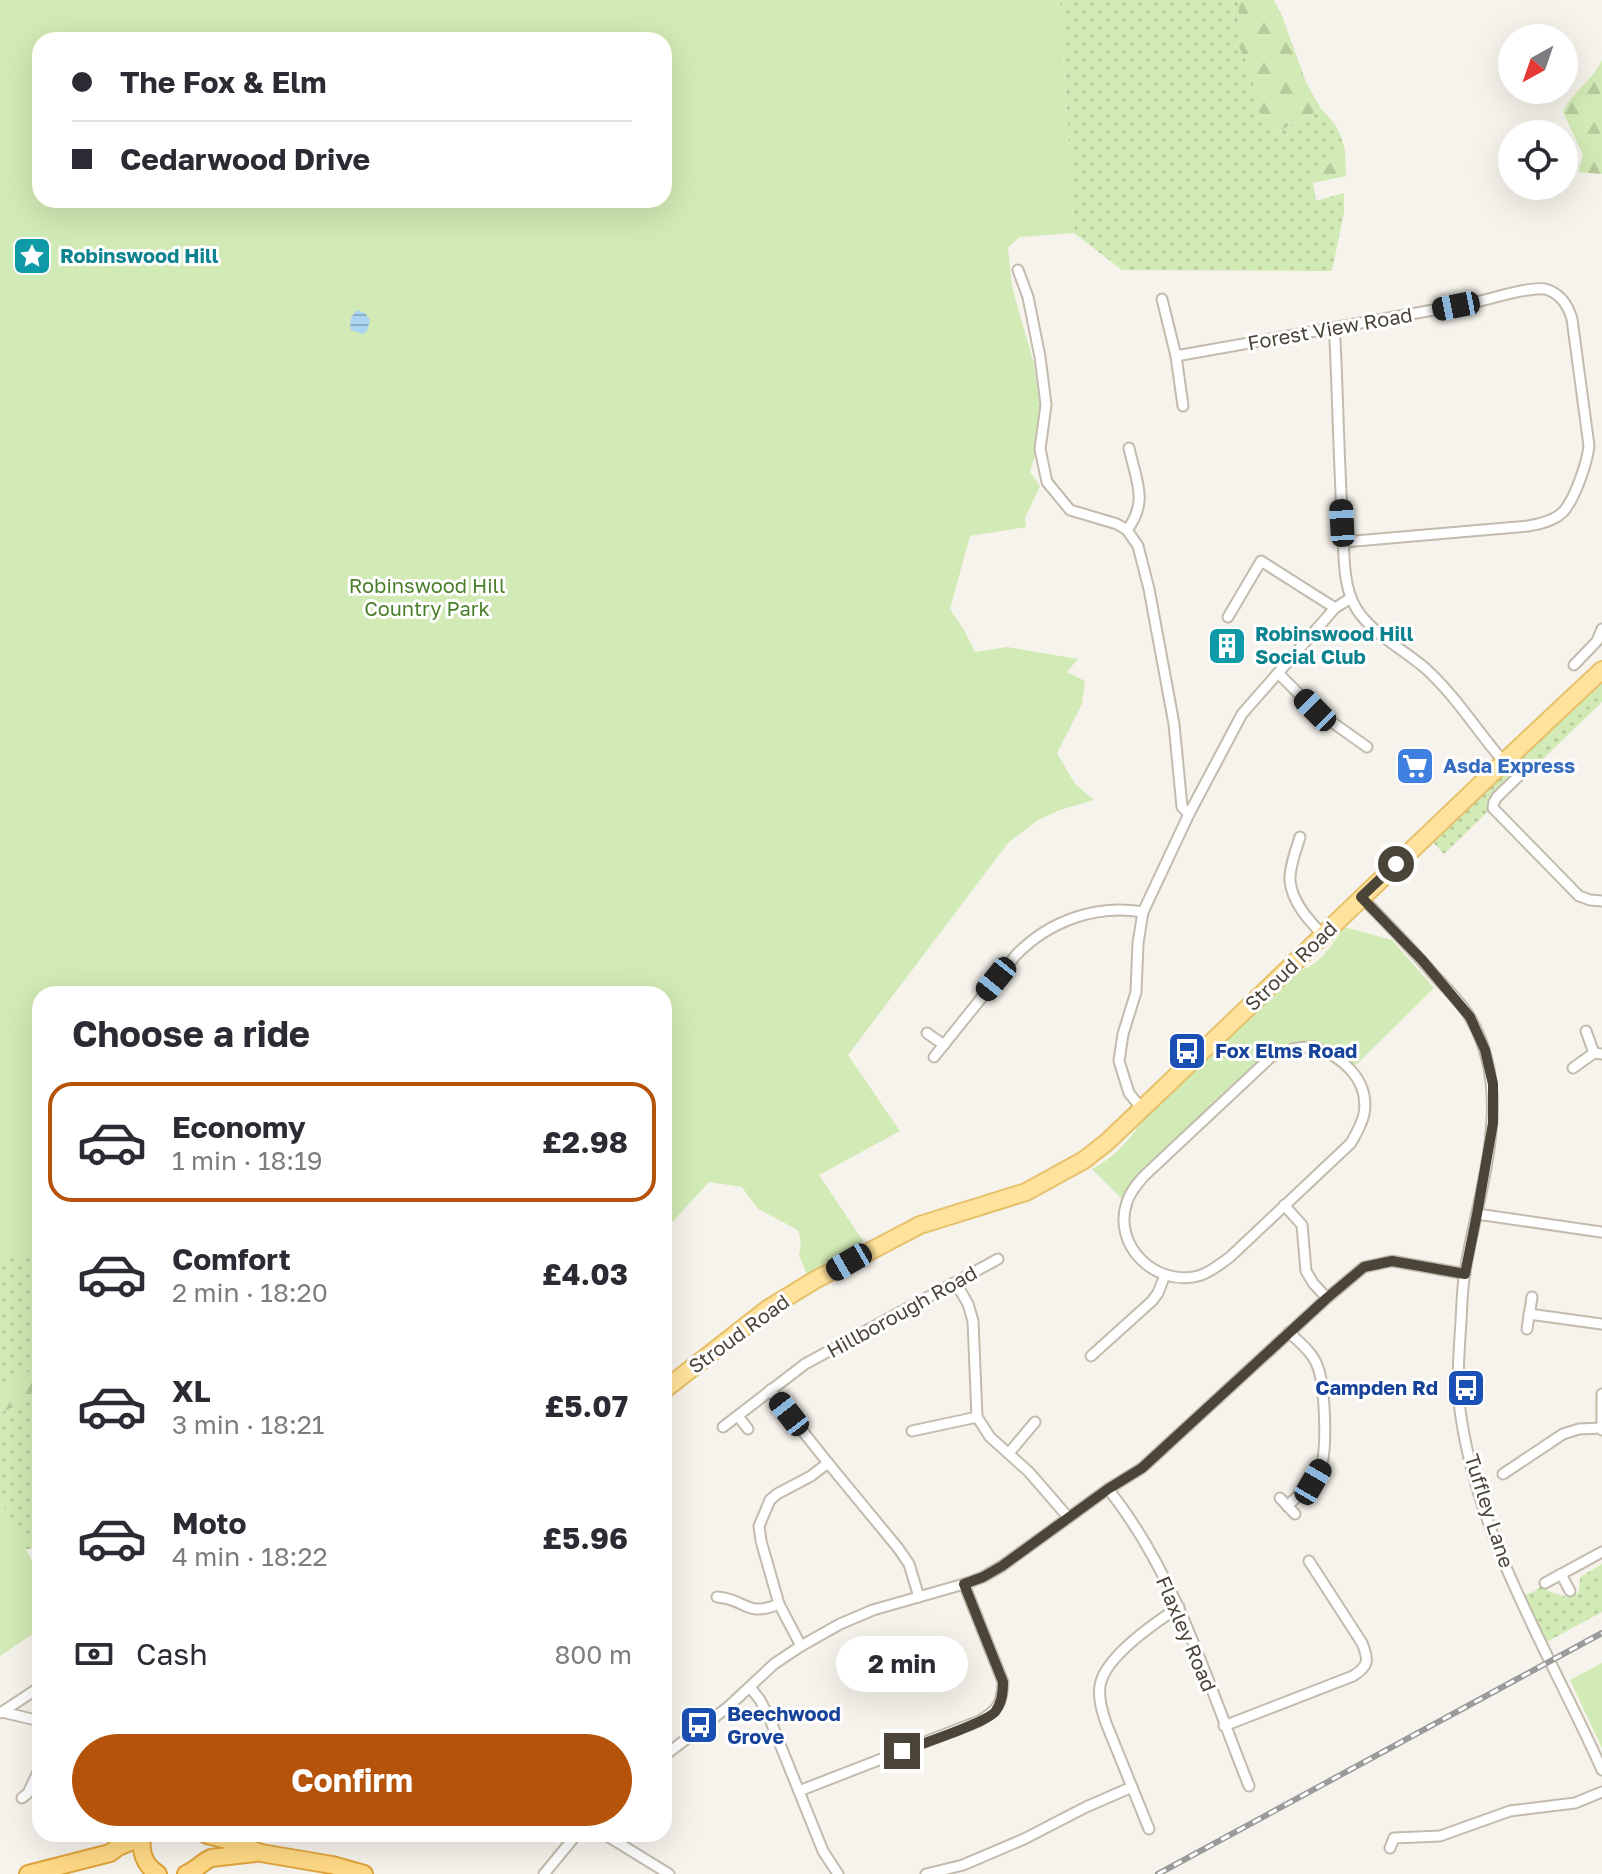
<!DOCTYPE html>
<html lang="en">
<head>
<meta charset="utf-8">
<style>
  body { margin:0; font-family:"Golos Text",sans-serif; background:#f7f7f7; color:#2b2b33; height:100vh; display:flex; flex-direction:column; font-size:30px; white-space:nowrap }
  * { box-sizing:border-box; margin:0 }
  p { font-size:26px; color:#7c7c81 }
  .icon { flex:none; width:44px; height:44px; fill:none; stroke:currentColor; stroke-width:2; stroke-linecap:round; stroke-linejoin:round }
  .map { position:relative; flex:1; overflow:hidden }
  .details { position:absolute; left:32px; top:986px; width:640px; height:856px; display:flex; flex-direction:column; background:#fff; border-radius:24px; box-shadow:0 8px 32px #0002 }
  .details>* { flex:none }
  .guide { position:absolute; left:32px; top:32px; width:640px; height:176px; border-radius:24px; box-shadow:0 8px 32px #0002; display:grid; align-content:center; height:176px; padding:0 40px; background:#fff }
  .needle { width:52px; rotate:220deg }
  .buttons { position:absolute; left:1498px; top:24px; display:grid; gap:16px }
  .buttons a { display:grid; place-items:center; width:80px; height:80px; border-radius:50%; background:#fff; box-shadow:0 8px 32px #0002; font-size:40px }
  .end { position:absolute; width:36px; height:36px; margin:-18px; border:10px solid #4b4439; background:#fff; box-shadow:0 0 0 4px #fff }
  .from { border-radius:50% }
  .bubble { position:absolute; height:56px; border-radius:28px; background:#fff; box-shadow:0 8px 32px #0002; font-size:26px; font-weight:700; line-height:56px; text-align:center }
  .car { position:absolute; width:24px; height:48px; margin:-24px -12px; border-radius:10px; box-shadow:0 0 6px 2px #0007; background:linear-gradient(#222 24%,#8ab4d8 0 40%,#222 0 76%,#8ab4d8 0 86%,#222 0) }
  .guide b { display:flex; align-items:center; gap:28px; height:76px; font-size:30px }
  .guide b+b { border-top:2px solid #e1e1e2 }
  .guide i { width:20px; height:20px; background:#2b2b33 }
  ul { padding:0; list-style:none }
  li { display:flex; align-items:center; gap:24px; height:120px; margin:0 16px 12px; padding:0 24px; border:4px solid transparent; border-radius:24px }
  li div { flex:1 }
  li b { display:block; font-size:30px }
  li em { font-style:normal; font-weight:700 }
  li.active { border-color:#b45309 }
  li>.icon { width:72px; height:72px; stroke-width:1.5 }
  h2 { padding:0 40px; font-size:36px; line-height:96px }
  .pay { display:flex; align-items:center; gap:20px; height:88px; padding:0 40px; font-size:30px }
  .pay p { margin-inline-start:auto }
  .button { display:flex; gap:16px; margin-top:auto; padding:16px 40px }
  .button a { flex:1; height:92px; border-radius:48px; background:#b45309; color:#fff; font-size:32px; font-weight:700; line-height:92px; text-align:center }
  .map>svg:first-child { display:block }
  .grass { fill:url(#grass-dots) }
  .forest { fill:url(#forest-firs) }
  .green { fill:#d2eab5; fill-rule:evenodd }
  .water { fill:url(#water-rules) }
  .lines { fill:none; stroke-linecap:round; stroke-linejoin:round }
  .minor-casing { stroke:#c2bbae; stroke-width:13 }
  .primary-casing { stroke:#e6c16a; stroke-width:20 }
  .trunk-casing { stroke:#e0a43c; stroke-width:20 }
  .minor { stroke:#fff; stroke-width:9 }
  .primary { stroke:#ffe39c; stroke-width:16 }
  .trunk { stroke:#ffd985; stroke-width:16 }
  .rail-casing { stroke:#9a9a9a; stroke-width:6 }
  .rail { stroke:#fff; stroke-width:3; stroke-dasharray:9; stroke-linecap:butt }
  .route { stroke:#4b4439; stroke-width:10 }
  .labels { text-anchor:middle; stroke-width:6; stroke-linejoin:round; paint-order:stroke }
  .culture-label { font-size:20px; font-weight:bold; fill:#0d838f; stroke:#fff; text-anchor:start }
  .street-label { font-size:20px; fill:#4b4439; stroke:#fff }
  .park-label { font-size:20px; fill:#4a7f2a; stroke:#fff }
  .shop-label { font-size:20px; font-weight:bold; fill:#366cbe; stroke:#fff; text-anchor:start }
  .transit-label { font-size:20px; font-weight:bold; fill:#164399; stroke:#fff; text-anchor:start }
</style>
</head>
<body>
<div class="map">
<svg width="1602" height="1874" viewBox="0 0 1602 1874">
  <defs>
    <pattern id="grass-dots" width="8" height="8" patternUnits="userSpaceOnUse" patternTransform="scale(2)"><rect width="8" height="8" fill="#d2eab5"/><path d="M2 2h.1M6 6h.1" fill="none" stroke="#b6ca9c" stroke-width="1.8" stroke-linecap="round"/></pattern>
    <pattern id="forest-firs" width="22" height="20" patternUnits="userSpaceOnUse" patternTransform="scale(2)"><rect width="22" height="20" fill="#d2eab5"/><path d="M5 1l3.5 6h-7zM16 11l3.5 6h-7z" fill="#b6ca9c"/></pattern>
    <pattern id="water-rules" width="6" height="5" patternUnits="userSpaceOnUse" patternTransform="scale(2)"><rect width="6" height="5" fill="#a9d4f2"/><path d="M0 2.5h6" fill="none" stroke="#8caec5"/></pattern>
  </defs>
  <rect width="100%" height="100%" fill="#f6f3ec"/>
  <g class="grass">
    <path d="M1060,0H1239L1238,45L1253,76V96L1275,134L1321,109C1335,123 1340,130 1345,150L1312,177L1316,201L1344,193V212L1332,271L1122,270L1074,233Z"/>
    <polygon points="1602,670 1602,702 1444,854 1426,835"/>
    <polygon points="40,1184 40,1369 0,1384 0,1185"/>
    <polygon points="40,1395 40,1549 0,1549 0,1413"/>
    <polygon points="1602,1564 1602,1612 1541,1645 1519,1597 1535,1591 1545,1583 1548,1591 1569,1598 1579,1592 1580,1577"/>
  </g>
  <g class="forest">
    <polygon points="1239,0 1274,0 1282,16 1306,82 1321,109 1274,134 1262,119 1253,96 1253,76 1238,45"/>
    <path d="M1602,60V174L1578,172L1583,155L1563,112C1572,92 1593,80 1602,60Z"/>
    <polygon points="1345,150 1346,176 1313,183 1312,177"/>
    <polygon points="36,1369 40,1369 40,1395 0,1413 0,1384"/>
  </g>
  <g class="green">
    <path d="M0,0H1060L1074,233L1019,237L1008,248L1012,287L1034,364L1041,415L1037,450L1030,472L1040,486L1025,518L1026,527L970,536L950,609L964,630L975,652L1007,647L1078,659L1067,672L1085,681L1082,704L1057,753L1075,784L1094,800L1060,810L1038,820L1008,843L848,1055L900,1131L819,1175L863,1241L807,1274L799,1255L801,1242L798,1230L758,1209L742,1187L709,1182L664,1231V994H40V1249L0,1263ZM40,40H664V200H40Z"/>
    <path d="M1344,927L1392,940L1434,988L1356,1065L1330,1052L1283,1050L1144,1176L1126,1203L1092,1169C1113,1158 1127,1143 1141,1123L1297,971C1320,966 1331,946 1344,927Z"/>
    <polygon points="0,1498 40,1577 40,1629 0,1656"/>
    <polygon points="1602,1663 1602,1748 1570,1680"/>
  </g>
  <path class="water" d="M357,310L365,313L370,320L367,331L363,334L351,330C349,321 351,316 357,310Z"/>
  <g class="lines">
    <g class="minor-casing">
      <g id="minor">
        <polyline points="1018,270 1028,297 1040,357 1046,405 1040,449 1047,482 1070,510 1117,524 1127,530 1138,546 1149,589 1174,724 1182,807 1189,814"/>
        <polyline points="1162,299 1176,356"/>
        <path d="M1333,329L1335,340C1338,403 1339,467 1343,530C1344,555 1343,587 1356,608C1370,632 1404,650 1425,668C1456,696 1477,731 1504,762"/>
        <path d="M1183,406L1176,356C1273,339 1370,322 1467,304C1485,301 1529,286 1545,289C1560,293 1568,305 1572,319L1589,446C1587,463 1575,499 1563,512C1554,521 1540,524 1528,526L1344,542"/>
        <path d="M1127,530C1149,501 1136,481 1129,448"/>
        <polyline points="1228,617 1261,561 1335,608"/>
        <polyline points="1574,665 1597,641 1602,629"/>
        <polyline points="1278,673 1315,710 1367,747"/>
        <polyline points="1526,769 1497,797 1494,802 1493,808 1579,896 1590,900 1602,901"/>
        <path d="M1300,837C1296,850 1289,868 1290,881C1292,902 1309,921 1323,935"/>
        <path d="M1361,897C1387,923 1412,949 1436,977C1448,990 1462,1003 1471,1019C1516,1098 1478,1189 1465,1272C1462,1288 1462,1305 1461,1321C1459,1353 1456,1385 1461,1417C1480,1544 1551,1655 1602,1770"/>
        <polyline points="1586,1031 1594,1053"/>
        <polyline points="927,1033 944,1045"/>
        <path d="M1314,1047C1342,1056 1370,1080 1364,1114C1362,1124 1356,1134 1351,1143L1230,1257C1220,1264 1210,1273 1198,1276C1155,1287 1112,1245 1127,1202C1130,1192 1137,1184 1144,1176L1271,1057C1286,1049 1298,1047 1314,1047Z"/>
        <path d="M934,1057L1016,955C1049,921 1096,904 1143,912"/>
        <polyline points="1573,1068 1594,1053 1602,1054"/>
        <polyline points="1142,1109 1129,1093 1119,1061 1123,1034 1136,992 1138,943 1143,912 1189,814 1242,714 1335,608 1351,598"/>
        <polyline points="1284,1205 1302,1225 1306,1271 1313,1283 1327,1298"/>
        <polyline points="1477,1214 1601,1232"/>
        <polyline points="956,1283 968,1304 973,1321 977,1417 990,1437 1029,1472 1068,1517"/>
        <polyline points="1529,1314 1602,1324"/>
        <polyline points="1527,1329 1532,1297"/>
        <polyline points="1091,1356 1152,1301 1158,1293 1165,1275"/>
        <polyline points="770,1390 828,1463 898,1548 909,1564 919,1597"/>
        <polyline points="738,1416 748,1429"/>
        <polyline points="723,1427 805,1364 998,1259"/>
        <polyline points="1602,1430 1602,1394"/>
        <polyline points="912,1431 977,1417"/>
        <polyline points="1009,1453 1035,1422"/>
        <polyline points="1503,1474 1563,1434 1579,1429 1602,1428"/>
        <path d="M1108,1489C1176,1573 1209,1687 1249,1786"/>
        <polyline points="1280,1498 1295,1514"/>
        <path d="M1287,1506C1299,1495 1313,1484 1320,1469C1328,1452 1325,1383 1317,1365C1312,1352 1299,1342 1289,1332"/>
        <polyline points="1561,1574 1570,1591"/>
        <polyline points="1545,1583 1602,1552"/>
        <path d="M717,1597C747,1599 745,1618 779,1604"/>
        <polyline points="801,1646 779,1604 761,1541 759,1526 770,1500 777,1494 811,1476 828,1463"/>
        <polyline points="750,1687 760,1700 769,1717 823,1851 838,1874"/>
        <polyline points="2,1712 40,1687"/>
        <polyline points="0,1713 2,1712 40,1721"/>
        <path d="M1224,1726L1353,1676C1369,1666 1369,1660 1362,1643L1309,1561"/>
        <polyline points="664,1756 728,1707 774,1664 801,1646 840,1624 873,1610 964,1584 983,1577 1002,1566 1108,1489 1142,1468 1327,1298 1364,1267 1392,1261 1465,1274"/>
        <path d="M799,1791L979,1721C998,1710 1002,1704 1003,1682L964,1584"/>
        <polyline points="22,1798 28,1793 40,1768"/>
        <path d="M1149,1829L1106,1723C1102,1711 1098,1698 1100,1686C1104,1657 1156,1622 1179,1607"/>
        <polyline points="604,1834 669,1874"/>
        <polyline points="1390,1848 1394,1838 1440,1836 1510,1811 1575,1803 1602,1792"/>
        <polyline points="544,1874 577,1834"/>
        <polyline points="926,1874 963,1865 1024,1839 1086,1807 1132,1787"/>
      </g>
    </g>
    <g class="primary-casing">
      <path id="primary" d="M664,1390L769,1308L815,1280L920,1225L1026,1192L1084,1160L1107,1142C1273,985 1435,825 1602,670"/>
    </g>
    <g class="trunk-casing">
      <g id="trunk">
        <path d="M143,1834C139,1850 144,1865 158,1874"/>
        <polyline points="207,1835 231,1841 261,1853 332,1865 364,1874"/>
        <polyline points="28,1874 110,1853 118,1847 142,1837"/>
        <path d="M186,1874C196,1870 202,1862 211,1858L255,1853"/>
      </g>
    </g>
    <use href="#minor" class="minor"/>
    <use href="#primary" class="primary"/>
    <use href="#trunk" class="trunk"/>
    <g class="rail-casing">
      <polyline id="rail" points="1158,1874 1602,1633"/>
    </g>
    <use href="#rail" class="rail"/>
  </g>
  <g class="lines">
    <path class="route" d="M902,1751C921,1744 983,1724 995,1712C1002,1703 1003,1693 1003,1682L964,1584L983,1577L1002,1566L1108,1489L1142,1468L1327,1298L1364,1267L1392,1261L1465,1274L1477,1214L1493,1123V1084L1485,1050L1470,1017L1422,960L1361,897L1396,864"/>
  </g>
  <defs>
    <g id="sight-square" transform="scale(2)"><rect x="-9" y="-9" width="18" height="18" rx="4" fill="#0f9aa8" stroke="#fff"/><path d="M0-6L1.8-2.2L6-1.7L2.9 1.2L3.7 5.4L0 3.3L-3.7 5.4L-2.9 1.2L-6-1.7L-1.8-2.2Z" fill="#fff"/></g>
    <g id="building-square" transform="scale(2)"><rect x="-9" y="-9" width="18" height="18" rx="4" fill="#0f9aa8" stroke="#fff"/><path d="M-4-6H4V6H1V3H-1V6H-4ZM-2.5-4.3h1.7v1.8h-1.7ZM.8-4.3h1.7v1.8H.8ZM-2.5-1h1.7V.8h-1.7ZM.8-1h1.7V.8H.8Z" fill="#fff"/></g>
    <g id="supermarket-square" transform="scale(2)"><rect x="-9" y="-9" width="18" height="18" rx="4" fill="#3f7fe0" stroke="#fff"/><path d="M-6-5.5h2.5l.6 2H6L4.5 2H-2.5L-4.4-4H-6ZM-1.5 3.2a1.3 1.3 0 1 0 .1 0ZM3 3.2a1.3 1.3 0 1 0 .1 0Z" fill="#fff"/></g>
    <g id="bus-square" transform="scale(2)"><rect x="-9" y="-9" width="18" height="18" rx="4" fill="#1a4fb4" stroke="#fff"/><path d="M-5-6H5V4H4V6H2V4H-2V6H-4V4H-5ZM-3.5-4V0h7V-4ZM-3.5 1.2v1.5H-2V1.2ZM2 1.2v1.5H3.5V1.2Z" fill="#fff"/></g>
  </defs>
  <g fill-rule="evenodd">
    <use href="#sight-square" x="32" y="256"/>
    <use href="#building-square" x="1227" y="646"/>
    <use href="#supermarket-square" x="1415" y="766"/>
    <use href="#bus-square" x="1187" y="1051"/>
    <use href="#bus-square" x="1466" y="1388"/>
    <use href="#bus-square" x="699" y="1725"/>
  </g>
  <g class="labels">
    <g class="culture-label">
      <text x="60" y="263">Robinswood Hill</text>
      <text x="1255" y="641">Robinswood Hill<tspan x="1255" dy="23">Social Club</tspan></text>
    </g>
    <g class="street-label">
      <text transform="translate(1330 329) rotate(-10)" y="7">Forest View Road</text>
      <text transform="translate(1291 966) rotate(-44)" y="7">Stroud Road</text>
      <text transform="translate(902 1312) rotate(-29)" y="7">Hillborough Road</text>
      <text transform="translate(739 1334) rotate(-36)" y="7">Stroud Road</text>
      <text transform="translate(1489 1511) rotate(72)" y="7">Tuffley Lane</text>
      <text transform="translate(1186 1634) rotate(67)" y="7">Flaxley Road</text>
    </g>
    <g class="park-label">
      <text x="427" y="593">Robinswood Hill<tspan x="427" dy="23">Country Park</tspan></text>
    </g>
    <g class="shop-label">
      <text x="1443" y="773">Asda Express</text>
    </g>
    <g class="transit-label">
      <text x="1215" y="1058">Fox Elms Road</text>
      <text x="1438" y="1395" text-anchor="end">Campden Rd</text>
      <text x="727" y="1721">Beechwood<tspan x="727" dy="23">Grove</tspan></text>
    </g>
  </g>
</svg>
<div class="buttons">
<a><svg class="needle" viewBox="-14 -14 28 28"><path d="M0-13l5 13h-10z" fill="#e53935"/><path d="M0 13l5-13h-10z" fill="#7c7c81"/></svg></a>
<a><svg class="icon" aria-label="locate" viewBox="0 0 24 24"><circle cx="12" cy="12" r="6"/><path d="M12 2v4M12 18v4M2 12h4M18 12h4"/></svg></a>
</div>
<i class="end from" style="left:1396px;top:864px"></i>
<i class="end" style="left:902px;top:1751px"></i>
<div class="bubble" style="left:836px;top:1636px;width:132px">2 min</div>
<i class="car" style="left:1456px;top:306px;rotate:259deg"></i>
<i class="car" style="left:1342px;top:523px;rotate:357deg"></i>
<i class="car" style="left:1315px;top:710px;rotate:315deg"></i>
<i class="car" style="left:996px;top:979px;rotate:219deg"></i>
<i class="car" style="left:849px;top:1262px;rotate:240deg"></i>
<i class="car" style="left:789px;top:1414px;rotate:322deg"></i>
<i class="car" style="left:1313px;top:1482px;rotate:30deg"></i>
<div class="guide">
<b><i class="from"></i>The Fox &amp; Elm</b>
<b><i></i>Cedarwood Drive</b>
</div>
<section class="details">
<h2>Choose a ride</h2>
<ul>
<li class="active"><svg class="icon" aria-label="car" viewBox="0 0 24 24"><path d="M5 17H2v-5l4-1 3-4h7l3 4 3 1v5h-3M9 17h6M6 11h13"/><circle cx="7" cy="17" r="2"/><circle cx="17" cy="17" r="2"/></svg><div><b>Economy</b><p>1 min · 18:19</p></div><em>£2.98</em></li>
<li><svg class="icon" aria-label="car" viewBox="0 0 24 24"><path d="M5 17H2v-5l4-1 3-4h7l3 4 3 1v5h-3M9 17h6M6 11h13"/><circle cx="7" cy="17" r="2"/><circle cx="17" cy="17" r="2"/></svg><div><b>Comfort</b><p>2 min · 18:20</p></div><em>£4.03</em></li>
<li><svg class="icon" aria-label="car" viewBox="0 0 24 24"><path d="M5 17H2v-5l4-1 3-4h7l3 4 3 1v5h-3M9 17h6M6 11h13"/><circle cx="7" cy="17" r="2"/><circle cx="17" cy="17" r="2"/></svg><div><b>XL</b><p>3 min · 18:21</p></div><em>£5.07</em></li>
<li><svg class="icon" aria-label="car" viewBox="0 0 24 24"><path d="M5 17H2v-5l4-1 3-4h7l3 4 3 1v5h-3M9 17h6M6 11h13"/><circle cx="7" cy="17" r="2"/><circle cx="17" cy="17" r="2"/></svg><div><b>Moto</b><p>4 min · 18:22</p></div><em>£5.96</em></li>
</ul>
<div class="pay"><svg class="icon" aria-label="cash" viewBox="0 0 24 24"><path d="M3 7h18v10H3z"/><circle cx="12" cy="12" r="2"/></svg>Cash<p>800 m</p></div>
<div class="button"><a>Confirm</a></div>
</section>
</div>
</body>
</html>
